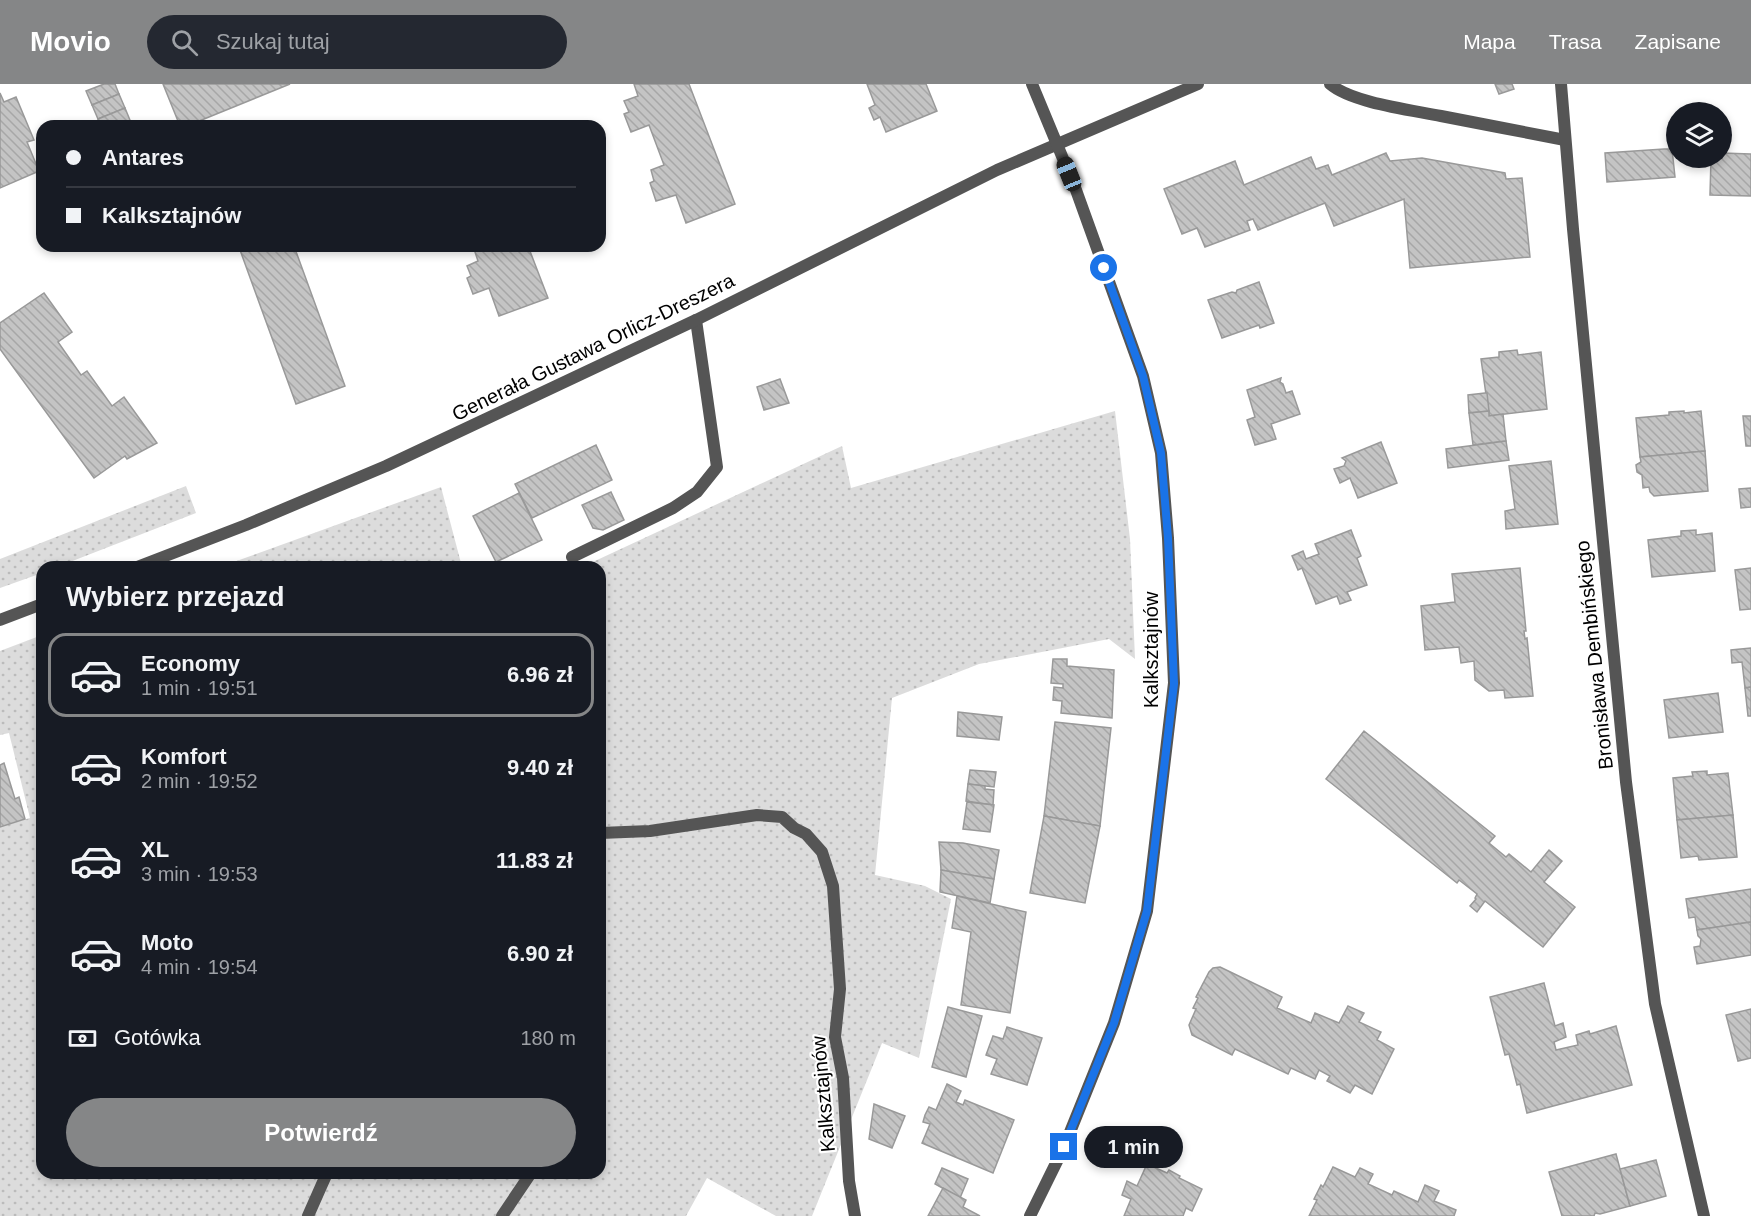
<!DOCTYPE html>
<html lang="pl">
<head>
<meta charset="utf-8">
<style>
  body { margin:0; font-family:Helvetica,sans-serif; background:#242831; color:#f1f3f6; height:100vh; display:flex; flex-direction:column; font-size:22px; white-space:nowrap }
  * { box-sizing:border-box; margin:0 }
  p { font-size:20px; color:#9ea1a6 }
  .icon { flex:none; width:33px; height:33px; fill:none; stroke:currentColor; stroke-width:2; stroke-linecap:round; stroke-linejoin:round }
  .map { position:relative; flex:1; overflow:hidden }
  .panel { position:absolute; left:36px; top:477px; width:570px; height:618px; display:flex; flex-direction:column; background:#171b24; border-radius:18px; box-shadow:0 3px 9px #0003 }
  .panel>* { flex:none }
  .top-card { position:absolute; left:36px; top:36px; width:570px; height:132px; border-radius:18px; box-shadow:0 3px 9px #0003; display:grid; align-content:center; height:132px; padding:0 30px; background:#171b24 }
  .tools { position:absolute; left:1666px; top:18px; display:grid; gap:12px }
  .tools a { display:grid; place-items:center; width:66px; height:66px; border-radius:50%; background:#171b24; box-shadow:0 3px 9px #0003; font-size:30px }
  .end { position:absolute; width:27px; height:27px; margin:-14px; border:8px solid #1a73e8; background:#fff; box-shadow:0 0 0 3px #fff }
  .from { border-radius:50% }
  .bubble { position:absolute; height:42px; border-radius:21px; background:#171b24; box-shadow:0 3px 9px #0003; font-size:20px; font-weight:700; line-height:42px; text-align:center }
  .car { position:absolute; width:18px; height:36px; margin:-18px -9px; border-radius:8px; box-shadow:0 0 4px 2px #0007; background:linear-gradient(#222 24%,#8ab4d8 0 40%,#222 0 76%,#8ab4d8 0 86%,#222 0) }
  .top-card b { display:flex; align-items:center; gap:21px; height:57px; font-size:22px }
  .top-card b+b { border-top:2px solid #363941 }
  .top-card i { width:15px; height:15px; background:#f1f3f6 }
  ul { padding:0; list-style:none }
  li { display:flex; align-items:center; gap:18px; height:84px; margin:0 12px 9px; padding:0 18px; border:3px solid transparent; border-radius:18px }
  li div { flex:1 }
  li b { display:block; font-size:22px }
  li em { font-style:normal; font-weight:700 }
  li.selected { border-color:#858687 }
  li>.icon { width:54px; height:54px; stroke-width:1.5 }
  h2 { padding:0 30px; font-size:27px; line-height:72px }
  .pay { display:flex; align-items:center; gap:15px; height:66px; padding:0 30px; font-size:22px }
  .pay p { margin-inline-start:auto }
  .action { display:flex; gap:12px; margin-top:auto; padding:12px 30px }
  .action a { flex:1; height:69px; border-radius:36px; background:#858687; color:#fff; font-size:24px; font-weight:700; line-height:69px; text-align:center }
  header { display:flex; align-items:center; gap:36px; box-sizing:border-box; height:84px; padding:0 30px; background:#858687; color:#fff }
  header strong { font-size:28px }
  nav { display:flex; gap:33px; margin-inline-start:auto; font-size:21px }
  .search { width:420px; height:54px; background:#242831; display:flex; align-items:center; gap:15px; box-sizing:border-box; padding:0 21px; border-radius:33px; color:#9ea1a6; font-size:22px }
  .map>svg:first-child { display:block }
  .grass { fill:url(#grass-dots) }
  .building { fill:url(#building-back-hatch); stroke:#999; stroke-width:1.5 }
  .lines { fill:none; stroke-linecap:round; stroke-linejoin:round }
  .lane { stroke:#555; stroke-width:12 }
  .street { stroke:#555; stroke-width:12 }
  .route { stroke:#1a73e8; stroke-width:8 }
  .labels { text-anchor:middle; stroke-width:4.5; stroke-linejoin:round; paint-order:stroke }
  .street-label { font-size:20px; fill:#000; stroke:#fff }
</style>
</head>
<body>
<header>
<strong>Movio</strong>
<div class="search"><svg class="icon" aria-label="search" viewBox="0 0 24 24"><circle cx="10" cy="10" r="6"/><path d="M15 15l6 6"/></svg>Szukaj tutaj</div>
<nav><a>Mapa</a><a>Trasa</a><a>Zapisane</a></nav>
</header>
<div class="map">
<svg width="1751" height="1132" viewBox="0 0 1751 1132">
  <defs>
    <pattern id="grass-dots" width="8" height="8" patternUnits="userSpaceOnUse" patternTransform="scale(1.5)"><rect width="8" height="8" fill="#dcdcdc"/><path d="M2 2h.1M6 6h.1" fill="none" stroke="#bbb" stroke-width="1.8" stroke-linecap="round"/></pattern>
    <pattern id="building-back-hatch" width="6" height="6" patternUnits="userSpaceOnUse" patternTransform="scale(1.5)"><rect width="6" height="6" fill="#c4c4c4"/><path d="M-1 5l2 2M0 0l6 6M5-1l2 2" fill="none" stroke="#a7a7a7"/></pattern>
  </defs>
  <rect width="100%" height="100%" fill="#fff"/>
  <g class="grass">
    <polygon points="1115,327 1130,455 1135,575 1109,555 979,580 892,614 875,791 925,802 951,815 919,974 882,959 812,1132 776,1132 707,1094 686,1132 0,1132 0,743 30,734 9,649 0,651 0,567 42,551 42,1089 600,1089 600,483 582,483 842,362 851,404"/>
    <polygon points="186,402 196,429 57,483 42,483 42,489 0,504 0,475"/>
    <polygon points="441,403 462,483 220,483"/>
  </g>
  <g class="building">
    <polygon points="104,0 115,0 119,10 92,21 86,7"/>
    <polygon points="163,0 290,0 187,42 180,42"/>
    <polygon points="634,0 689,0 735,120 686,139 676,111 656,117 650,99 654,97 651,86 664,81 649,41 631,48 624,30 629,28 624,17 638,12"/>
    <polygon points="867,0 926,0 937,27 886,48 880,33 874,36 869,24 875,21"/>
    <polygon points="1495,0 1512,0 1514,5 1499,10"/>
    <polygon points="0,9 4,18 16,13 34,56 27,58 39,87 0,104"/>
    <polygon points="119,10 125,24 98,35 92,21"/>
    <polygon points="125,24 132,41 100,42 98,35"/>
    <polygon points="1664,65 1672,65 1675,93 1607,98 1605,69"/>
    <polygon points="1386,69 1390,77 1422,74 1505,89 1506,95 1522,94 1530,173 1410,184 1404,115 1334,142 1325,119 1258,146 1253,135 1247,137 1250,146 1205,163 1197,144 1182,150 1164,105 1235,77 1244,101 1311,73 1316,85 1328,81 1332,91"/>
    <polygon points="1722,69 1751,70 1751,112 1710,111 1711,74 1722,74"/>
    <polygon points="249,162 294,162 345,302 296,320 240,166"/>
    <polygon points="473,162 528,162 548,214 499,232 489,204 473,210 467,194 471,192 467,182 478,177"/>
    <polygon points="1259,198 1274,239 1260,244 1259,241 1222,254 1208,216 1232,208 1236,209 1237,206"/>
    <polygon points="44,209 72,248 58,258 81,291 87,287 112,322 124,313 157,359 127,375 125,372 94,394 0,265 0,239"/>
    <polygon points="1517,266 1518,271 1541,268 1547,325 1489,332 1481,275 1499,273 1499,268"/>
    <polygon points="1281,294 1280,298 1283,300 1286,309 1292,307 1300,330 1271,340 1276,355 1255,361 1247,336 1255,333 1247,306"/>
    <polygon points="780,295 789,319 764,326 757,303"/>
    <polygon points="1485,309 1487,309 1489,327 1469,329 1468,311"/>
    <polygon points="1489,327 1489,332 1503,330 1506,357 1473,361 1469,329"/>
    <polygon points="1684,327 1684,329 1701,327 1705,367 1640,373 1636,334 1669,331 1669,328"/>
    <polygon points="1743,332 1751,332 1751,362 1746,362"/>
    <polygon points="1506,357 1509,376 1448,384 1446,365"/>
    <polygon points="1381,358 1397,399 1358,414 1350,394 1340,399 1334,385 1344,382 1346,377 1342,374"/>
    <polygon points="596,361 612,396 532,434 515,400"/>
    <polygon points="1705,367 1708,407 1654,412 1650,408 1649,403 1643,404 1642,391 1637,388 1636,381 1641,378 1640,373"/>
    <polygon points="1551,377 1558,440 1506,445 1505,427 1515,425 1509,382"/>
    <polygon points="1751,404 1751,423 1741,424 1739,405"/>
    <polygon points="611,408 624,436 603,446 593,444 582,421"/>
    <polygon points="519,409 542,456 496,478 473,432"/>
    <polygon points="1351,446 1361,472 1357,474 1367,501 1347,508 1351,516 1340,520 1337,512 1316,520 1302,484 1298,486 1292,472 1303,467 1306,475 1319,470 1315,460"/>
    <polygon points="1696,446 1696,451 1712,449 1715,487 1652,493 1648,456 1681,452 1681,447"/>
    <polygon points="1520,484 1526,547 1524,547 1525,555 1527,554 1533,612 1505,614 1504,606 1489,607 1475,596 1474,577 1461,579 1459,563 1425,566 1421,522 1455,518 1452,490"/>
    <polygon points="1751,484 1751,525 1740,526 1735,486"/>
    <polygon points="1751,564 1751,603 1745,604 1742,578 1732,579 1731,566"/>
    <polygon points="1053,575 1067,575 1067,582 1114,586 1112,634 1061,629 1062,617 1053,616 1054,603 1063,604 1063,600 1051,599"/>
    <polygon points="1751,603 1751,632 1748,632 1745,604"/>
    <polygon points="1718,609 1723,648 1669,654 1664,616"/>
    <polygon points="958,628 1002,633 999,656 957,652"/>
    <polygon points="1055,638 1111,644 1100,742 1044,732"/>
    <polygon points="1364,647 1495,752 1489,759 1506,773 1509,770 1531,788 1549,766 1562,777 1544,798 1575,823 1543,863 1485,817 1477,828 1470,822 1476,815 1475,814 1477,810 1459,796 1457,799 1326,695"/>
    <polygon points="4,679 15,715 19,713 25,735 0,743 0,681"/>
    <polygon points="970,686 996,688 994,703 968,700"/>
    <polygon points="1707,687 1707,691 1728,689 1733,731 1677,736 1673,694 1693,692 1692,688"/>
    <polygon points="968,700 985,702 985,705 994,706 993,721 966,717"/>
    <polygon points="967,718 994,721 990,748 963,745"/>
    <polygon points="1733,731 1737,773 1699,776 1698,772 1681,774 1677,736"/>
    <polygon points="1044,732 1100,742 1085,819 1030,809"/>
    <polygon points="939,758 963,759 999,766 994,795 941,786"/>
    <polygon points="941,786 994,795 990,819 940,808"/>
    <polygon points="1751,805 1751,838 1697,846 1695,833 1689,834 1686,815"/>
    <polygon points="957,812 1026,828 1010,929 961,921 971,848 952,844"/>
    <polygon points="1751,838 1751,871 1697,880 1694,863 1700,862 1701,855 1698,852 1697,846"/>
    <polygon points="1220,883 1282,913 1277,924 1311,939 1315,929 1339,939 1348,922 1364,929 1359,938 1381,948 1377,956 1394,965 1372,1010 1355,1001 1350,1009 1327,997 1330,992 1319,986 1315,995 1291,984 1288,990 1235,965 1232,971 1192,951 1189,941 1196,925 1193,924 1198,914 1196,913 1209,888 1213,884"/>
    <polygon points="1544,899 1555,942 1563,939 1566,953 1554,958 1556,966 1578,961 1576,951 1589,947 1590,950 1616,942 1632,1001 1527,1029 1520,1000 1517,1001 1509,970 1505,971 1490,913"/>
    <polygon points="948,923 982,932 966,993 932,983"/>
    <polygon points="1751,925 1751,974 1738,977 1726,931"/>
    <polygon points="1007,943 1042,954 1027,1001 991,990 997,975 986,971 993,952 1003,955"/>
    <polygon points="947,1000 961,1007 956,1018 963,1021 965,1016 1014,1036 993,1089 922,1059 930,1040 923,1038 925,1031 929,1023 936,1026"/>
    <polygon points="874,1020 905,1032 892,1064 869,1055"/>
    <polygon points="1616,1070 1630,1122 1600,1130 1595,1129 1594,1132 1562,1132 1549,1088"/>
    <polygon points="1656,1076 1666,1112 1630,1122 1620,1085"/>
    <polygon points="1147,1080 1167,1089 1169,1086 1180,1092 1179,1094 1202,1105 1192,1127 1186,1124 1183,1132 1124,1132 1131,1115 1122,1111 1127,1097 1137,1102"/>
    <polygon points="1333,1083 1355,1093 1360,1084 1373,1090 1368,1100 1392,1111 1394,1107 1418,1118 1425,1101 1439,1107 1434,1117 1456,1126 1454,1132 1309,1132 1317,1116 1314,1115 1321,1101 1323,1103"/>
    <polygon points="942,1084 968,1095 960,1114 935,1100"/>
    <polygon points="943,1104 966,1116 963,1123 980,1132 928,1132"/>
  </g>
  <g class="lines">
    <g class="lane">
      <path d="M1330,0C1352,19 1412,26 1441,32C1482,40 1524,48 1565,56"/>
      <polyline points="572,473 673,424 697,408 717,383 696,236"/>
      <polyline points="600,749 650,747 757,731 782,733 794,744 806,750 822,768 833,802 840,905 835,953 843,994 849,1097 855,1132"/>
      <polyline points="308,1132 327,1089"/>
      <polyline points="502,1132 531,1089"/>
    </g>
    <g class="street">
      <polyline points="1561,0 1573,145 1626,698 1655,920 1704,1132"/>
      <polyline points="137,483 246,441 386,382 696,236 997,86 1198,0"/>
      <polyline points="0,536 42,520"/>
      <polyline points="1030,1132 1064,1063 1114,939 1147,827 1174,599 1168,454 1161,369 1143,292 1076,106 1032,0"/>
    </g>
  </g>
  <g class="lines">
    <polyline class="route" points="1064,1063 1114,939 1147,827 1174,600 1168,454 1161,369 1143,292 1104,184"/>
  </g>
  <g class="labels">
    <g class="street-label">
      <text transform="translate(593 263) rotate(-26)" y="7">Generała Gustawa Orlicz-Dreszera</text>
      <text transform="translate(1151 566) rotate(-90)" y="7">Kalksztajnów</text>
      <text transform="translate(1594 571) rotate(-96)" y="7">Bronisława Dembińskiego</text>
      <text transform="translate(823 1010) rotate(-95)" y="7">Kalksztajnów</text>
    </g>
  </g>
</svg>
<div class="tools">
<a><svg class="icon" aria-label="layers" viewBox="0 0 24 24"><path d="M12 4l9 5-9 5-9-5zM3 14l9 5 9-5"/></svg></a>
</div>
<i class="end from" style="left:1104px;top:184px"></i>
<i class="end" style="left:1064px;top:1063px"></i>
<div class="bubble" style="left:1084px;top:1042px;width:99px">1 min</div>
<i class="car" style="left:1069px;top:90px;rotate:338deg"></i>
<div class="top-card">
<b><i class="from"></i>Antares</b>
<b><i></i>Kalksztajnów</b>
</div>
<section class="panel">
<h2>Wybierz przejazd</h2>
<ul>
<li class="selected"><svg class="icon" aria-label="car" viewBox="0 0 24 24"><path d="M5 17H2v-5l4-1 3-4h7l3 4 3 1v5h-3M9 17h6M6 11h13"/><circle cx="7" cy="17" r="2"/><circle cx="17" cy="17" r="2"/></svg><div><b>Economy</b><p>1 min · 19:51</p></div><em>6.96 zł</em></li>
<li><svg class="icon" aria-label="car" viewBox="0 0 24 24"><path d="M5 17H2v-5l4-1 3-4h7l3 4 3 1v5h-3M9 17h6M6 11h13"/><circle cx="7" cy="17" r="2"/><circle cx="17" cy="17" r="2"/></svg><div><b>Komfort</b><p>2 min · 19:52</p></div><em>9.40 zł</em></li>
<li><svg class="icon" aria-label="car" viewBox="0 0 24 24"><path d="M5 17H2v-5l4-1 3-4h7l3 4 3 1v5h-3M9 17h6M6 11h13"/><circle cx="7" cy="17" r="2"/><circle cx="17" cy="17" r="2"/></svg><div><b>XL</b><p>3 min · 19:53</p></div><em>11.83 zł</em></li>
<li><svg class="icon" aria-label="car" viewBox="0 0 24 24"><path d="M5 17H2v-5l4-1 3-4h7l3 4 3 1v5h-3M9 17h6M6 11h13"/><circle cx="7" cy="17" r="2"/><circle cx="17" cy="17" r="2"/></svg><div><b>Moto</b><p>4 min · 19:54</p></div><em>6.90 zł</em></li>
</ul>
<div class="pay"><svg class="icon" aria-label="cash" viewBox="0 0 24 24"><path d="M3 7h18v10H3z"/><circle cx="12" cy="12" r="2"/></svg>Gotówka<p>180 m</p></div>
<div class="action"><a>Potwierdź</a></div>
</section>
</div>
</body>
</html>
